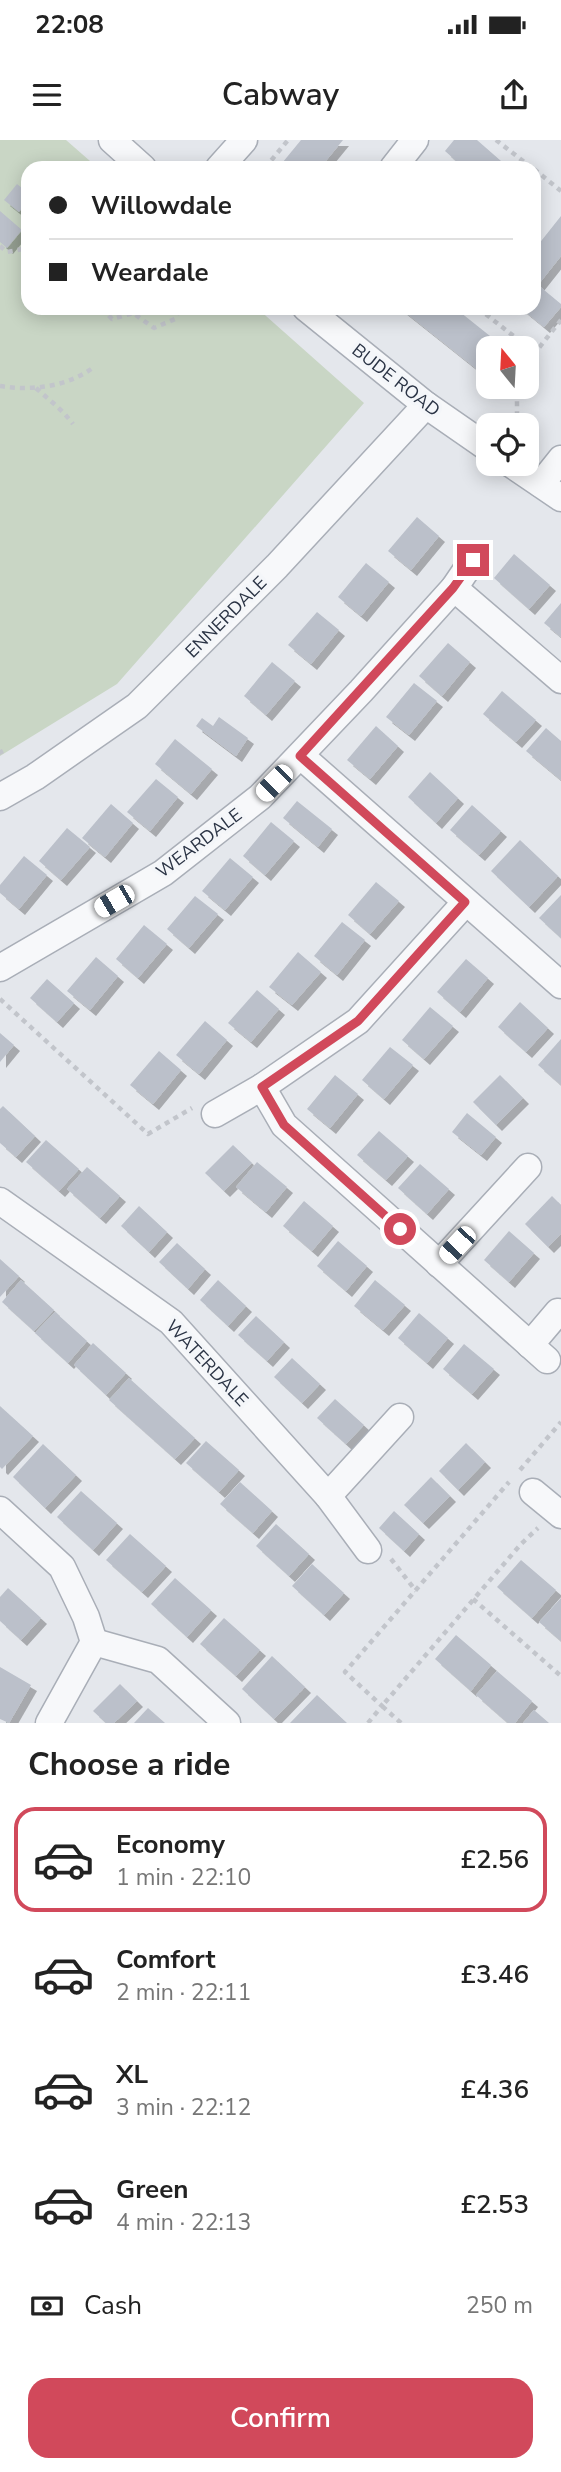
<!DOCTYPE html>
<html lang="en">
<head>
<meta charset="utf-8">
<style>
  body { margin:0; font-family:"Nunito Sans",sans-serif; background:#f6f6f6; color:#222; height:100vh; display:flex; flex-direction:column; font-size:26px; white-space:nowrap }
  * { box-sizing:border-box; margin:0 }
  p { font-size:23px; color:#767676 }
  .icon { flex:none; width:38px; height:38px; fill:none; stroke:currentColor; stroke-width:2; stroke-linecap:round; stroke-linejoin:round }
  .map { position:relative; height:1583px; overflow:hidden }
  .panel { display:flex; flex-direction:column; background:#fff; flex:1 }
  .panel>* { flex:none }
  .guide { position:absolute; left:21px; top:21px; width:520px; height:154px; border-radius:21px; box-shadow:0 4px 18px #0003; display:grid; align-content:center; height:154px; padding:0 28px; background:#fff }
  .needle { width:46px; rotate:342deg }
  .fabs { position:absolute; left:476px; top:196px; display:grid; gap:14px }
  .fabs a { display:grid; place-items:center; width:63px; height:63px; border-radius:14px; background:#fff; box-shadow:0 4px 18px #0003; font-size:35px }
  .end { position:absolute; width:32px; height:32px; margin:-16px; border:9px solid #d1495b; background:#fff; box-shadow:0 0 0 4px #fff }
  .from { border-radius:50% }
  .car { position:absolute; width:21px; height:42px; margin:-21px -10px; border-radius:9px; box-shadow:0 0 5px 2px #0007; background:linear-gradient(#fff 24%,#345 0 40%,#fff 0 76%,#345 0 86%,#fff 0) }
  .guide b { display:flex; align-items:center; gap:24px; height:66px; font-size:26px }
  .guide b+b { border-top:2px solid #e0e0e0 }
  .guide i { width:18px; height:18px; background:#222 }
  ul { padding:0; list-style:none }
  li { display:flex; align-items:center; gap:21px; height:105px; margin:0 14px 10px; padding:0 14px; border:4px solid transparent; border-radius:21px }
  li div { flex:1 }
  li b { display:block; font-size:26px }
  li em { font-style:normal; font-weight:600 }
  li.current { border-color:#d1495b }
  li>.icon { width:63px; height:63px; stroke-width:1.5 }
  h2 { padding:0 28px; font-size:32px; line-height:84px }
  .pay { display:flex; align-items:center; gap:18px; height:77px; padding:0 28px; font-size:26px }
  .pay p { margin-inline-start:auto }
  .action { display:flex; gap:14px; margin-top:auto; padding:14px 28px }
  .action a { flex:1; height:80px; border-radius:21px; background:#d1495b; color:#fff; font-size:28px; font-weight:600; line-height:80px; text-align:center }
  .status { display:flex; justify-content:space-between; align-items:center; height:49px; padding:0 35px; background:#fff; direction:ltr }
  .status svg { height:19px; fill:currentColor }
  header { display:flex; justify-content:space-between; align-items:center; height:91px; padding:0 28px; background:#fff; font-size:32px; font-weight:600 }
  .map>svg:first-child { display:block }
  .green { fill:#c9d6c5 }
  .building { fill:#bbc0ca; filter:url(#shadow) }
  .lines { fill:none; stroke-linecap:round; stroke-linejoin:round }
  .minor-casing { stroke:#a9aeb7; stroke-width:29 }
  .path { stroke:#c2c5cb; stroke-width:4.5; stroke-dasharray:5 5; stroke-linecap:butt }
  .minor { stroke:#f7f8fa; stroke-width:26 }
  .route { stroke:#d1495b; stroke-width:9 }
  .labels { text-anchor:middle; stroke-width:7; stroke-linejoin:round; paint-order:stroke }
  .street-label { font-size:18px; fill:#2b3445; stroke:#f4f6f9 }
</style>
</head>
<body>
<div class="status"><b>22:08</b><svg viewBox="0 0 49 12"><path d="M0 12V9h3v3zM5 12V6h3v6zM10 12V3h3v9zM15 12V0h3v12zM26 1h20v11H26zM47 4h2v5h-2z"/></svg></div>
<header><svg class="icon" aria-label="menu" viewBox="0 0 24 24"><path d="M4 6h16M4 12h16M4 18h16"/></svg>Cabway<svg class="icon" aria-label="share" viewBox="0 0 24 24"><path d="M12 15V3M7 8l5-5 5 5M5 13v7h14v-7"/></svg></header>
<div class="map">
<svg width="561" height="1583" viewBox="0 0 561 1583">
  <defs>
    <filter id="shadow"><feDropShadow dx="6" dy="6" stdDeviation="0" flood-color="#0004"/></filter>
  </defs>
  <rect width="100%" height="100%" fill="#e4e7ec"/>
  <polygon class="green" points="0,0 66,0 98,28 28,28 28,168 257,168 364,263 117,544 0,616"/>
  <g class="building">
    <polygon points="301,0 343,0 320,28 278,28"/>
    <polygon points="454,0 477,0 509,28 464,28 445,11"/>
    <polygon points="17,44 28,53 28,61 19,72 4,60"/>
    <polygon points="0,71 22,90 7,108 0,102"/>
    <polygon points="561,76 561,116 538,145 561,164 561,167 544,187 521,168 534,168 534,110"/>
    <polygon points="400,168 455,168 505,208 488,208 488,238"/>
    <polygon points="417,377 439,396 411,430 388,411"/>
    <polygon points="514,414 550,445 529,469 494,438"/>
    <polygon points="366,423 389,442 361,476 338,457"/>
    <polygon points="561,463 561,497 544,483"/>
    <polygon points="317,472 339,490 311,524 288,505"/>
    <polygon points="448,503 470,522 442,556 419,536"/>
    <polygon points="272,522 295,541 266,575 244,556"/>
    <polygon points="414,543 437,561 409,595 386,577"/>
    <polygon points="502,551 536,580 516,602 483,574"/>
    <polygon points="219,577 248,598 236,616 196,586 202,578 213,586"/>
    <polygon points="376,586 398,606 370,639 347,620"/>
    <polygon points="546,588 561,601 561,640 526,611"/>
    <polygon points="175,599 212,629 191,654 155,624"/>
    <polygon points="430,632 458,658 436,683 408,657"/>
    <polygon points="156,639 178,657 150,691 127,672"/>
    <polygon points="297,661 332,689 318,707 283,678"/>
    <polygon points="111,664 133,683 105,717 82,698"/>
    <polygon points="472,665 501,691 479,715 450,690"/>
    <polygon points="271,682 294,701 265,735 243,716"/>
    <polygon points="67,688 90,707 61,740 39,721"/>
    <polygon points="520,700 558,736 529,767 491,731"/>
    <polygon points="24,716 47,735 19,769 0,753 0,745"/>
    <polygon points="230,718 253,737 225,770 202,751"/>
    <polygon points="376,742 399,761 370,794 348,775"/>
    <polygon points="561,755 561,798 539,778"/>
    <polygon points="195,756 218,774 189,808 167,789"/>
    <polygon points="342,782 365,800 337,835 314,816"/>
    <polygon points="144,785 167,804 138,838 116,819"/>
    <polygon points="298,812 321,832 292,865 269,847"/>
    <polygon points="96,817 118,836 90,870 67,851"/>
    <polygon points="466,819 488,838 460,872 437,852"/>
    <polygon points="47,839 74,863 57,882 30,858"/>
    <polygon points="257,850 279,869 251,902 228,883"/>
    <polygon points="520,862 548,888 526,912 498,887"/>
    <polygon points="430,867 453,886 424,919 402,900"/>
    <polygon points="205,881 227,900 199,934 176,915"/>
    <polygon points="0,893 14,905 0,922"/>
    <polygon points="561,899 561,945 538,925"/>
    <polygon points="390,907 413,925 384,959 362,940"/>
    <polygon points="159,911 181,930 153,964 130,945"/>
    <polygon points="335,935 358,954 330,988 307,969"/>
    <polygon points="500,935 523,958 496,985 473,962"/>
    <polygon points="3,966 35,996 16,1017 0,1003 0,969"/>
    <polygon points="467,973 496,997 481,1015 452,992"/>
    <polygon points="379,991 408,1016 386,1040 357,1015"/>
    <polygon points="46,1000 79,1029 59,1051 26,1022"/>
    <polygon points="233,1005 252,1023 224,1051 205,1033"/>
    <polygon points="257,1022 287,1047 266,1072 236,1047"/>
    <polygon points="420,1024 449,1049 427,1074 398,1048"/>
    <polygon points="87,1027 120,1056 100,1078 67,1049"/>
    <polygon points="552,1056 561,1065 561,1094 548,1107 525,1084"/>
    <polygon points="304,1061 333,1086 312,1111 283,1086"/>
    <polygon points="139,1066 167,1092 149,1112 121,1086"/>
    <polygon points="509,1091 534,1113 509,1142 484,1120"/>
    <polygon points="338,1101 367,1126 346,1151 317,1126"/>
    <polygon points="177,1103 205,1129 188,1149 159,1122"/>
    <polygon points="0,1119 19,1136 0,1157"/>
    <polygon points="21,1140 54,1170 34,1191 2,1162"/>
    <polygon points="218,1140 246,1166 228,1186 200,1160"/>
    <polygon points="375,1140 405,1165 383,1190 354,1166"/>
    <polygon points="55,1172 87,1201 68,1223 35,1193"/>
    <polygon points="419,1173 448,1198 427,1223 398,1198"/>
    <polygon points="256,1176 284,1202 267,1221 238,1195"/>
    <polygon points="93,1203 126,1233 106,1255 74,1225"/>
    <polygon points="464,1204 494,1229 472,1254 443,1229"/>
    <polygon points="292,1218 320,1244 302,1263 274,1237"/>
    <polygon points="129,1238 195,1298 175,1319 109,1260"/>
    <polygon points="335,1259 364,1285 346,1304 317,1278"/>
    <polygon points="0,1266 33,1296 2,1329 0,1327"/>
    <polygon points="206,1301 239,1330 219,1352 186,1323"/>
    <polygon points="466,1303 485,1322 458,1350 439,1331"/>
    <polygon points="43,1304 76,1335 45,1368 13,1337"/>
    <polygon points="431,1337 450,1356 423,1383 404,1365"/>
    <polygon points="240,1342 272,1371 253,1393 220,1364"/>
    <polygon points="81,1351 117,1383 93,1410 57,1377"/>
    <polygon points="394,1371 419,1394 404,1411 379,1388"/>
    <polygon points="276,1384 309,1414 289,1436 256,1406"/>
    <polygon points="130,1394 166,1426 142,1452 106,1420"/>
    <polygon points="521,1420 556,1450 532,1478 497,1447"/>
    <polygon points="312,1424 344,1453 324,1475 292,1446"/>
    <polygon points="175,1438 211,1470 187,1497 151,1464"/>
    <polygon points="8,1448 41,1478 21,1500 0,1481 0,1457"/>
    <polygon points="561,1458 561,1501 539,1482"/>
    <polygon points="224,1478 260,1510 236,1536 200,1504"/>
    <polygon points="456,1495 491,1525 471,1551 435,1519"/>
    <polygon points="272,1516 305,1547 274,1579 242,1549"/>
    <polygon points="0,1527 31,1545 9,1583 0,1579"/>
    <polygon points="497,1531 532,1561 515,1583 508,1583 476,1555"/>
    <polygon points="120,1544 137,1561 114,1583 106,1583 93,1571"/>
    <polygon points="317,1555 334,1571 347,1583 290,1583"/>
    <polygon points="148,1568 165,1583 134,1583"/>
    <polygon points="534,1570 549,1583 523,1583"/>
  </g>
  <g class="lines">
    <g class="minor-casing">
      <g id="minor">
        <polyline points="112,0 143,28"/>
        <polyline points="219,28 244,0"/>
        <polyline points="393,28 415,0"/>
        <polyline points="306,168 426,265 488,308"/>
        <polyline points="511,324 561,358"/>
        <polyline points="541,344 561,319"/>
        <polyline points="454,448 561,540"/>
        <polyline points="301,616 561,845"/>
        <polyline points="0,657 35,637 137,566 277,426 426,265"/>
        <polyline points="0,828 163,733 260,657 361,551 454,448 473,420"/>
        <polyline points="262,947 284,985 547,1220"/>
        <polyline points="215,974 262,947 358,881 465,763"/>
        <polyline points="0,1061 171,1182 328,1356 368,1410"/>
        <polyline points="439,1124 528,1027"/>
        <polyline points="530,1205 558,1172"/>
        <polyline points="533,1352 561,1375"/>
        <polyline points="328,1356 400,1277"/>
        <polyline points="0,1370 62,1427 86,1477 94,1502 49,1583"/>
        <polyline points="94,1502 158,1520 227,1583"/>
      </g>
    </g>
    <g class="path">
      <polyline points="496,0 532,28"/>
      <polyline points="265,28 288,0"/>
      <polyline points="534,29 561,51"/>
      <polyline points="0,106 7,112 28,108"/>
      <polyline points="102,168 112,179 133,173 154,188 175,179 180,168"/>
      <polyline points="478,168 535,213"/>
      <polyline points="527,223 561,180"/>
      <path d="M0,246C32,251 67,247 94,227"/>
      <path d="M36,248C49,260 62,269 73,284"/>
      <polyline points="514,285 517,282 517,247"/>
      <polyline points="0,610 2,614"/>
      <polyline points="0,859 148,994 192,968"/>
      <polyline points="520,1330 561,1282"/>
      <polyline points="391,1419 416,1451"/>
      <polyline points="473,1459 561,1536"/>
      <polyline points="368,1583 382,1566 345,1532 509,1342"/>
      <polyline points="401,1583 382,1566 521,1404 538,1388"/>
    </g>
    <use href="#minor" class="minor"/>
  </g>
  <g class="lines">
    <polyline class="route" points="400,1089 284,985 262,947 358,881 465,762 300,616 453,448 473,420"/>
  </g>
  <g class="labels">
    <g class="street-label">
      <text transform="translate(396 240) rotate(38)" y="6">BUDE ROAD</text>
      <text transform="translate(226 477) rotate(-45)" y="6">ENNERDALE</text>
      <text transform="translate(199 703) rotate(-37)" y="6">WEARDALE</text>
      <text transform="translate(207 1223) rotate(47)" y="6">WATERDALE</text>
    </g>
  </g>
</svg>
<div class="fabs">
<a><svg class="needle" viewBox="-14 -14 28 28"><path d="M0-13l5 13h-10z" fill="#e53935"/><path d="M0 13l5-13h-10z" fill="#767676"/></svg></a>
<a><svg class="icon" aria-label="locate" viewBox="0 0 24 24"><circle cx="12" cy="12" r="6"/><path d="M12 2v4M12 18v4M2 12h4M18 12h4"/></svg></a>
</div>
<i class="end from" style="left:400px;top:1089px"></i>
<i class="end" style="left:473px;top:420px"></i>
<i class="car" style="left:274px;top:643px;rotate:225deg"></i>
<i class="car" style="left:114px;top:761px;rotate:240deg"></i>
<i class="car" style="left:457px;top:1105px;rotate:223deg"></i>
<div class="guide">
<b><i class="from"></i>Willowdale</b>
<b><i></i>Weardale</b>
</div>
</div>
<section class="panel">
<h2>Choose a ride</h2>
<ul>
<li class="current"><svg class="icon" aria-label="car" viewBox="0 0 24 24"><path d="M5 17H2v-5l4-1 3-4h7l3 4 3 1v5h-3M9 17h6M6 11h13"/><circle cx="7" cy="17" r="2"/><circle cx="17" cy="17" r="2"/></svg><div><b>Economy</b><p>1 min · 22:10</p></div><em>£2.56</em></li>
<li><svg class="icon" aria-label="car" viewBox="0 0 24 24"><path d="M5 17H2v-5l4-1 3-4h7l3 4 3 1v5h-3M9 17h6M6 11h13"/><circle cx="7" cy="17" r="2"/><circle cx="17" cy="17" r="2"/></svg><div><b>Comfort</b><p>2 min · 22:11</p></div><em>£3.46</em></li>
<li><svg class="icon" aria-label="car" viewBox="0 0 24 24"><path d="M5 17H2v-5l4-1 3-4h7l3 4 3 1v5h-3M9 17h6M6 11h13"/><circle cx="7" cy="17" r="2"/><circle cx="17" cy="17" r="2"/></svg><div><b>XL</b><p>3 min · 22:12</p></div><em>£4.36</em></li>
<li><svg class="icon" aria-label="car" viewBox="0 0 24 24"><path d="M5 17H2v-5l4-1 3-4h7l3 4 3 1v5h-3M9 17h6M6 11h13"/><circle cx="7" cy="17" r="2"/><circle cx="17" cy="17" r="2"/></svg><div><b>Green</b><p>4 min · 22:13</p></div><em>£2.53</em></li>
</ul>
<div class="pay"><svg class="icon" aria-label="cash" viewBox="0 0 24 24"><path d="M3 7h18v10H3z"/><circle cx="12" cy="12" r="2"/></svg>Cash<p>250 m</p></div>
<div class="action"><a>Confirm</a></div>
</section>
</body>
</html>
